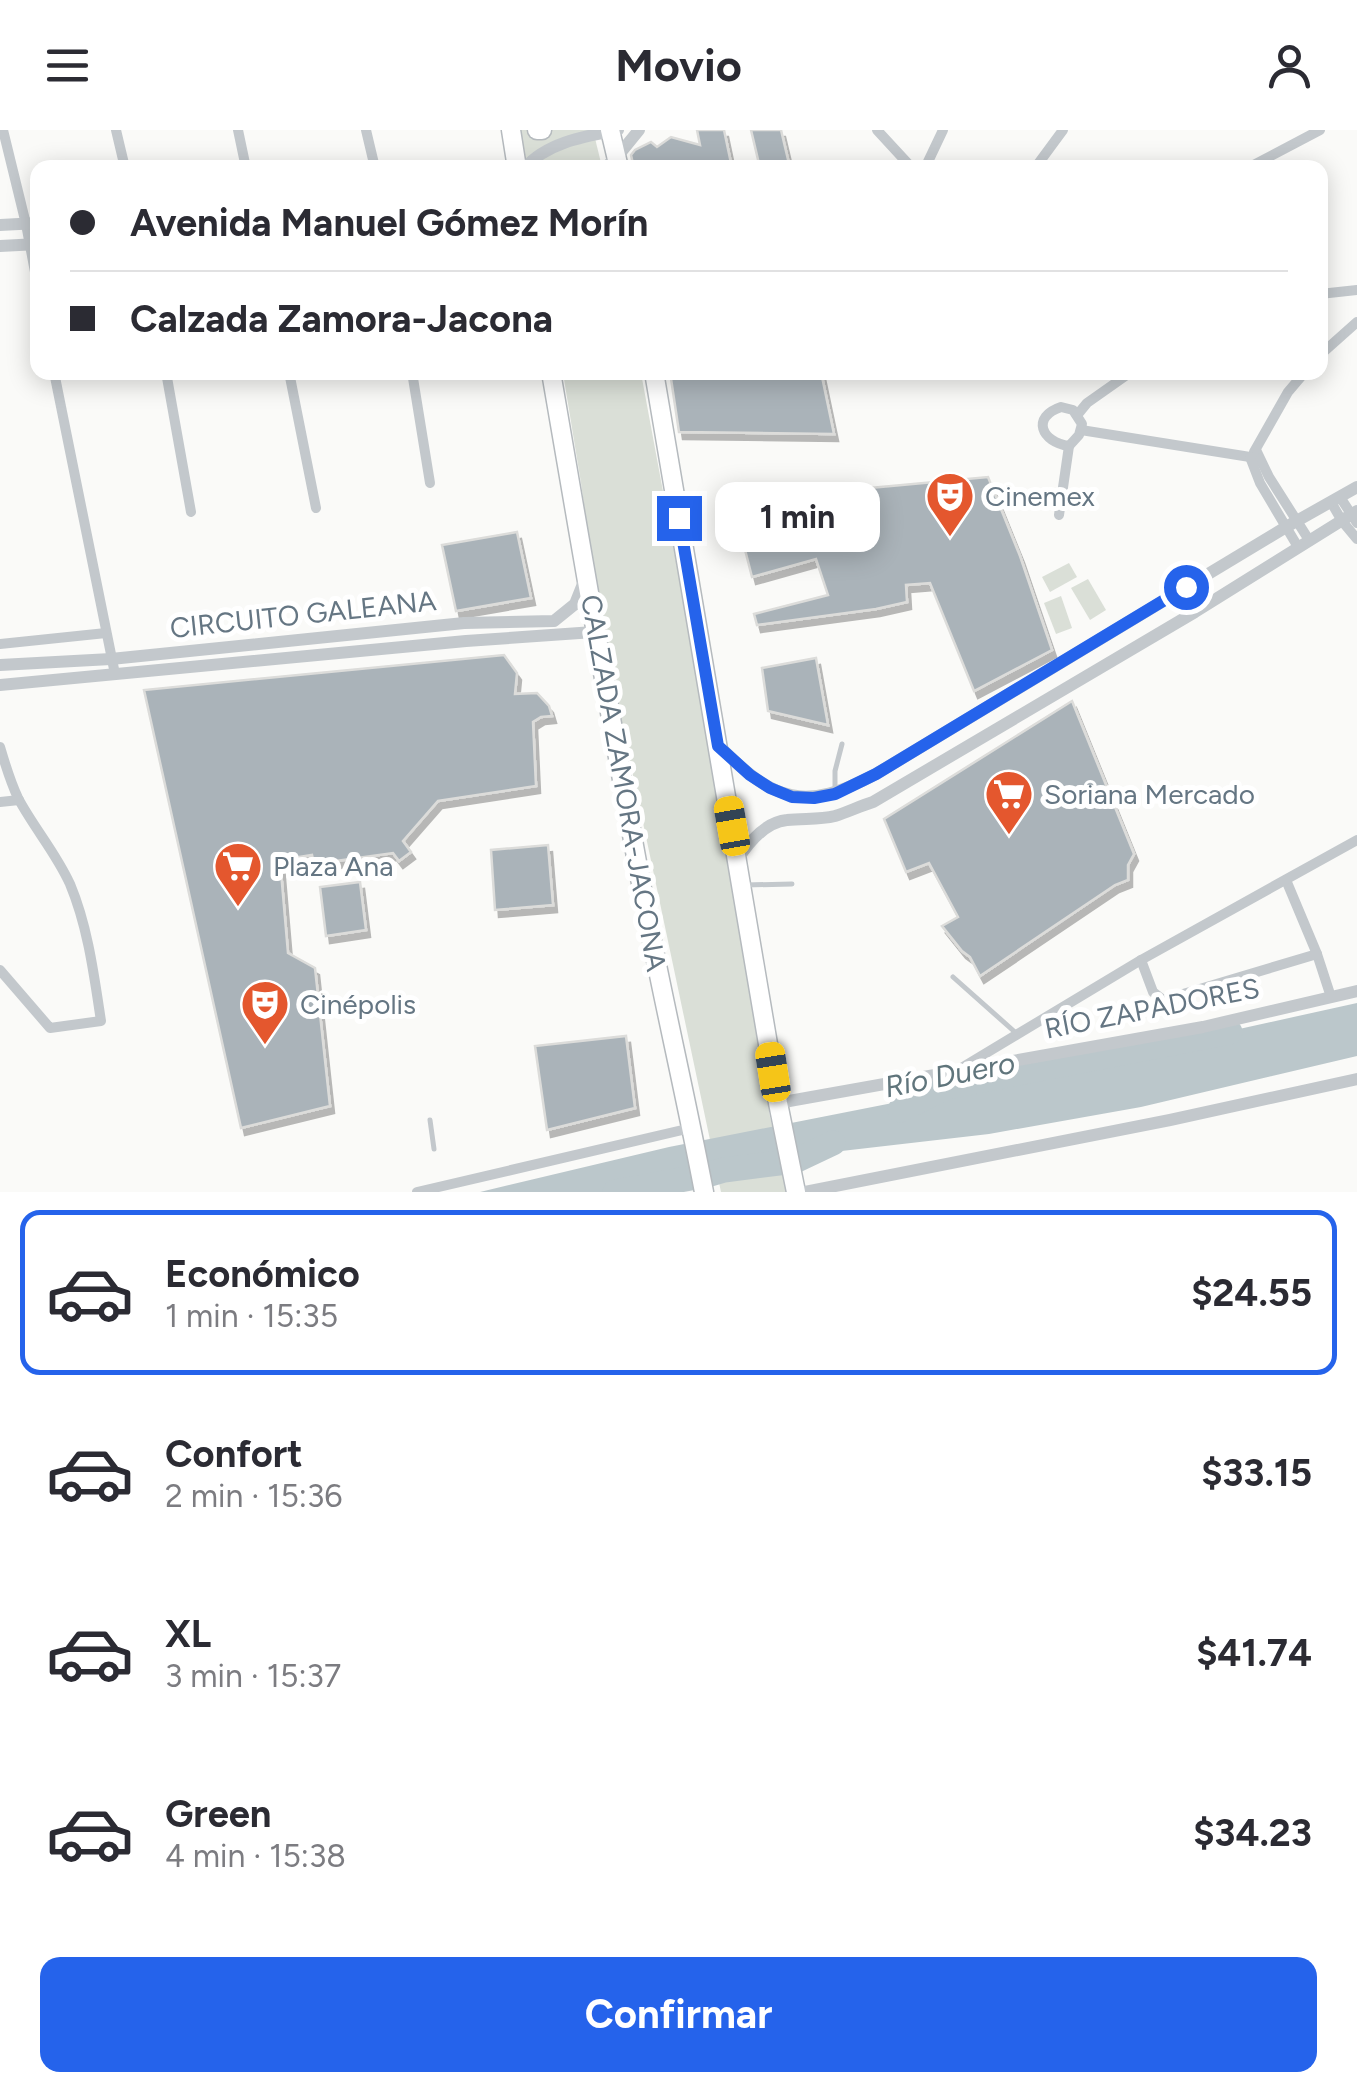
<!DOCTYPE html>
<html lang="es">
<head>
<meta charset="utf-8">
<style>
  body { margin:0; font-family:Figtree,sans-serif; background:#f2f2f3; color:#2b2b33; height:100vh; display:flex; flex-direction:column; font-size:38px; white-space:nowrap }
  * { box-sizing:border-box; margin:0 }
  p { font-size:32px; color:#7c7c81 }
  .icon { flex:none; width:55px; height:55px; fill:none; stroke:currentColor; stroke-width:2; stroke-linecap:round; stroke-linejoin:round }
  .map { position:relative; height:1062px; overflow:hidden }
  .sheet { display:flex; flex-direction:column; background:#fff; flex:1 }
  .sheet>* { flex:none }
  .guide { position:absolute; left:30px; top:30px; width:1298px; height:220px; border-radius:20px; box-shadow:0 5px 25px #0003; display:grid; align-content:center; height:220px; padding:0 40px; background:#fff }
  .end { position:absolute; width:45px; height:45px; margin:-22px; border:12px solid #2563eb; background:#fff; box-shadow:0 0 0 5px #fff }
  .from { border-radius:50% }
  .bubble { position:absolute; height:70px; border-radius:20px; background:#fff; box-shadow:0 5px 25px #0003; font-size:32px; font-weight:700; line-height:70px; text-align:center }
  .car { position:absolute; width:30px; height:60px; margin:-30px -15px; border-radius:12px; box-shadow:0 0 8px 2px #0007; background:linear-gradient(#f5c518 24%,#345 0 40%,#f5c518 0 76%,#345 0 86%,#f5c518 0) }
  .guide b { display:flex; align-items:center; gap:35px; height:95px; font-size:38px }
  .guide b+b { border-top:2px solid #e1e1e2 }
  .guide i { width:25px; height:25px; background:#2b2b33 }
  ul { padding:18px 0 0; list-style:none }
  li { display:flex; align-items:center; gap:30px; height:165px; margin:0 20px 15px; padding:0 20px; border:5px solid transparent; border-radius:20px }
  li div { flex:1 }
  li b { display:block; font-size:38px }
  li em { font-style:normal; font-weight:700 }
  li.current { border-color:#2563eb }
  li>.icon { width:90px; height:90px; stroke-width:1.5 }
  .action { display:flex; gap:20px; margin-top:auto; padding:20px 40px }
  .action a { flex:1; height:115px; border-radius:20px; background:#2563eb; color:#fff; font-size:40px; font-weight:700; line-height:115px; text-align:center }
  header { display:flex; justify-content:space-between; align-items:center; height:130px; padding:0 40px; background:#fff; font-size:45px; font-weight:700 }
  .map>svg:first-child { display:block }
  .green { fill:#dadfd7 }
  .water { fill:#bbc7cb }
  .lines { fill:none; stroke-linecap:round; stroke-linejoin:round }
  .river { stroke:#bbc7cb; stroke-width:25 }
  .building { fill:#aab3b9; stroke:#dcdcda; stroke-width:2.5; filter:url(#shadow) }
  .primary-casing { stroke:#b5babe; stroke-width:21 }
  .service { stroke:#c3c8cc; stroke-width:5 }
  .minor { stroke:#c3c8cc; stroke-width:10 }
  .tertiary { stroke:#c3c8cc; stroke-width:12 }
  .primary { stroke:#fff; stroke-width:18 }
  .route { stroke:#2563eb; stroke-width:12 }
  .labels { text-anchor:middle; stroke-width:10; stroke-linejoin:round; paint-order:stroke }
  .poi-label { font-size:28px; fill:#657683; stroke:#fff; text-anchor:start }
  .street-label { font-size:28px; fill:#657683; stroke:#fff }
  .water-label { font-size:30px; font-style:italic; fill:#60757c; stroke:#fff }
</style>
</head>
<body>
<header><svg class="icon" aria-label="menu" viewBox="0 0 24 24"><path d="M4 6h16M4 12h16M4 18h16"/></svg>Movio<svg class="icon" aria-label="person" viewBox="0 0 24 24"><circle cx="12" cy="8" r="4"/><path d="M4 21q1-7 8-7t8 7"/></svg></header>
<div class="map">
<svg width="1357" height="1062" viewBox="0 0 1357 1062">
  <defs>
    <filter id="shadow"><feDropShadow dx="4" dy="7" stdDeviation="0" flood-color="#0004"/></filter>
  </defs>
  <rect width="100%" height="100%" fill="#fafaf8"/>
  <g class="green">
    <polygon points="517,0 593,0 602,37 524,37"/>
    <polygon points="563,243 641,243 710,614 770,987 789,1062 721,1062 600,489 581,353"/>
    <polygon points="1069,433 1077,447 1050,462 1042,447"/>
    <polygon points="1088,449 1106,480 1090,490 1071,458"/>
    <polygon points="1061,466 1072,498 1056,504 1044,473"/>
  </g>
  <polygon class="water" points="1357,873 1357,926 1141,977 989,1004 833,1022 681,1046 611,1062 480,1062 669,1017 999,952"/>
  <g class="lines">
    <g class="river">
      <polyline points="900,980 947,957 1230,902"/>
      <polyline points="615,1062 707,1045 724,1040 795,1031 833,1013"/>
    </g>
  </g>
  <g class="building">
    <polygon points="697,0 724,0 732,38 634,38 631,25 635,20 651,12 657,17 671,7 700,15"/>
    <polygon points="751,0 781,0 790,38 760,38"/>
    <polygon points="670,242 821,242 834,304 679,302"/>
    <polygon points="988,347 1020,426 1052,520 974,561 930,453 906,455 907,472 876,479 757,495 754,484 828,465 816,429 752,447 742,408 859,359"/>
    <polygon points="517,402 531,468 456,481 442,415"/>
    <polygon points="504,525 517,543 515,564 537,563 549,576 552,586 541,587 533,592 536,656 438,671 403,711 411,722 399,731 393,723 314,734 312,725 280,730 288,823 315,838 330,976 241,998 144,560"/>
    <polygon points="816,528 828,595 768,581 762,538"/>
    <polygon points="1072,571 1134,724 1128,735 1128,750 1115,755 980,846 970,827 962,821 942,796 958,787 929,733 906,742 884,689"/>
    <polygon points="548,715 553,775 495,780 491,720"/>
    <polygon points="360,752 366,800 326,806 320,757"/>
    <polygon points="626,906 635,978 547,1000 535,916"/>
  </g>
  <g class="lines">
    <g class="primary-casing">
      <g id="primary">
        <polyline points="511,0 517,38"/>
        <polyline points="537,0 542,0"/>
        <polyline points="610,0 619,38"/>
        <path d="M551,242C582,422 612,601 646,780C664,874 686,968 704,1062"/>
        <polyline points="654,242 778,973 796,1062"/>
      </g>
    </g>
    <g class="service">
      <polyline points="835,661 835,641 842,614"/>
      <polyline points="745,755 792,754"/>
      <polyline points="953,847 1016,903"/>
      <polyline points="430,990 434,1019"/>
    </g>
    <g class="minor">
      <polyline points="3,0 26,94 38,158"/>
      <polyline points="116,0 125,38"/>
      <polyline points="238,0 246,38"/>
      <polyline points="366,0 375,38"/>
      <polyline points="877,0 912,38"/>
      <polyline points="925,38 943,0"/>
      <polyline points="1035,38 1063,0"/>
      <polyline points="1248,38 1320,0"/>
      <polyline points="1320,164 1357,160"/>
      <polyline points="1320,225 1357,192"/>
      <polyline points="54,242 115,544"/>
      <polyline points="166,242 191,382"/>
      <polyline points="289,242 316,378"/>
      <polyline points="412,242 430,353"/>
      <path d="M1061,277L1073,280L1082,294L1079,305L1069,316C1041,312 1031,287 1061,277Z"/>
      <polyline points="1078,284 1087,273 1131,242"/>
      <polyline points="1081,300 1250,327"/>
      <polyline points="1256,320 1269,347 1309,410"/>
      <polyline points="1254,322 1288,262 1305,242"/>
      <polyline points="1250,327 1260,353 1298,417"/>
      <polyline points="1340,367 1357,393"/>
      <polyline points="1331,372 1342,391 1357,409"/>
      <polyline points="1059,385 1069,316"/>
      <polyline points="0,514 106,503"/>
      <path d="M0,617C5,634 10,651 18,668C34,698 56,723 70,754C88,797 94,845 101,891L50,898L0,840"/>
      <polyline points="0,672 19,670"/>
      <polyline points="1286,750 1317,824 1331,867"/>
      <polyline points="1141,830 1153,862 1163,870 1317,824"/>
      <polyline points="963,937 1141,830 1357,710"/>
      <polyline points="417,1062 691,998"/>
    </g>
    <g class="tertiary">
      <path d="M525,38C547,12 587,6 618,0"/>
      <polyline points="605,38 617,27 639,0"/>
      <polyline points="0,95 38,93"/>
      <polyline points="0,116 38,114"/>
      <polyline points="0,535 111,529 464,493 554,491 575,474 585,449"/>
      <polyline points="0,555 466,511 594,502"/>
      <path d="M719,616C774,672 805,682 876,644L1286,397L1357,357"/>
      <path d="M738,729C749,712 765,692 787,690C803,688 819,690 835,686C848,682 860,676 873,672L1195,482L1357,381"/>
      <polyline points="778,973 1203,897 1357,861"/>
      <polyline points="805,1062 1170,990 1357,949"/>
    </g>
    <use href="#primary" class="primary"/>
  </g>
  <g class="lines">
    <polyline class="route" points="679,388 718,616 750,645 770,658 792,667 814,668 835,664 876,644 1186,457"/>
  </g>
  <defs>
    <g id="theatre-pin" transform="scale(2.5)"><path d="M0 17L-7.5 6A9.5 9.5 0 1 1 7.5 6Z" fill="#e4572e" stroke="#fff"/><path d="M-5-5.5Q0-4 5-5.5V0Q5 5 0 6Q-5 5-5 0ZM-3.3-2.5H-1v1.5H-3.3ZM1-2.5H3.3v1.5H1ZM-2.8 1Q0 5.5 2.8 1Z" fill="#fff"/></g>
    <g id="supermarket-pin" transform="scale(2.5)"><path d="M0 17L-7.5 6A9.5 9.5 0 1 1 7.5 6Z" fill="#e4572e" stroke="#fff"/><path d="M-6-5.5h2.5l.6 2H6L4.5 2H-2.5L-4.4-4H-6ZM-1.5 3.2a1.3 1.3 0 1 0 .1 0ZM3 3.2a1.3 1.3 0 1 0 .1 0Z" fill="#fff"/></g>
  </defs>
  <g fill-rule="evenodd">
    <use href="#theatre-pin" x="950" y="366"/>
    <use href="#supermarket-pin" x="1009" y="664"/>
    <use href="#supermarket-pin" x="238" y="736"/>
    <use href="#theatre-pin" x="265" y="874"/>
  </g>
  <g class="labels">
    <g class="poi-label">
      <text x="985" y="376">Cinemex</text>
      <text x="1044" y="674">Soriana Mercado</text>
      <text x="273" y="746">Plaza Ana</text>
      <text x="300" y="884">Cinépolis</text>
    </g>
    <g class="street-label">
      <text transform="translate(303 484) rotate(-6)" y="10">CIRCUITO GALEANA</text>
      <text transform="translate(624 653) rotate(80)" y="10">CALZADA ZAMORA-JACONA</text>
      <text transform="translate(1152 878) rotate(-11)" y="10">RÍO ZAPADORES</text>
    </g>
    <g class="water-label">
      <text transform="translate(950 945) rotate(-11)" y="10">Río Duero</text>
    </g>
  </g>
</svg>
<i class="end from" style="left:1186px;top:457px"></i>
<i class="end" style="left:679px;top:388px"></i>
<div class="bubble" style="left:715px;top:352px;width:165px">1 min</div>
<i class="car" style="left:732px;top:696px;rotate:350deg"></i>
<i class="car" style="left:773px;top:942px;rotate:351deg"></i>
<div class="guide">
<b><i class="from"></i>Avenida Manuel Gómez Morín</b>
<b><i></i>Calzada Zamora-Jacona</b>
</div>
</div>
<section class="sheet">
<ul>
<li class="current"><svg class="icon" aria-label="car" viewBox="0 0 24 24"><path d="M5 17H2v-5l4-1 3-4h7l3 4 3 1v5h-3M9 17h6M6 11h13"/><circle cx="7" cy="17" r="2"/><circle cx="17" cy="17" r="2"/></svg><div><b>Económico</b><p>1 min · 15:35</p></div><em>$24.55</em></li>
<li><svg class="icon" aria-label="car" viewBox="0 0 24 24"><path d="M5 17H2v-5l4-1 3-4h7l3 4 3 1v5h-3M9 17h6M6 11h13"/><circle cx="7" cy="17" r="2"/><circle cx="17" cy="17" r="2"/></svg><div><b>Confort</b><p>2 min · 15:36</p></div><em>$33.15</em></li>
<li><svg class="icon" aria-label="car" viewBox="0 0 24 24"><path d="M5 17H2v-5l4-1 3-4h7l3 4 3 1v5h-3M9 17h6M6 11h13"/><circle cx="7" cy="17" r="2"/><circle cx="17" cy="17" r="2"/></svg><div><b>XL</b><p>3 min · 15:37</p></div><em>$41.74</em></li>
<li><svg class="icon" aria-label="car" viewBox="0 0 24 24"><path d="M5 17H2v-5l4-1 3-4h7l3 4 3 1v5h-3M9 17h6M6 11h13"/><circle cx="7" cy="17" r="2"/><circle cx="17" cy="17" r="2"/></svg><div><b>Green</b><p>4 min · 15:38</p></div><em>$34.23</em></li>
</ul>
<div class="action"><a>Confirmar</a></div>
</section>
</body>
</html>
